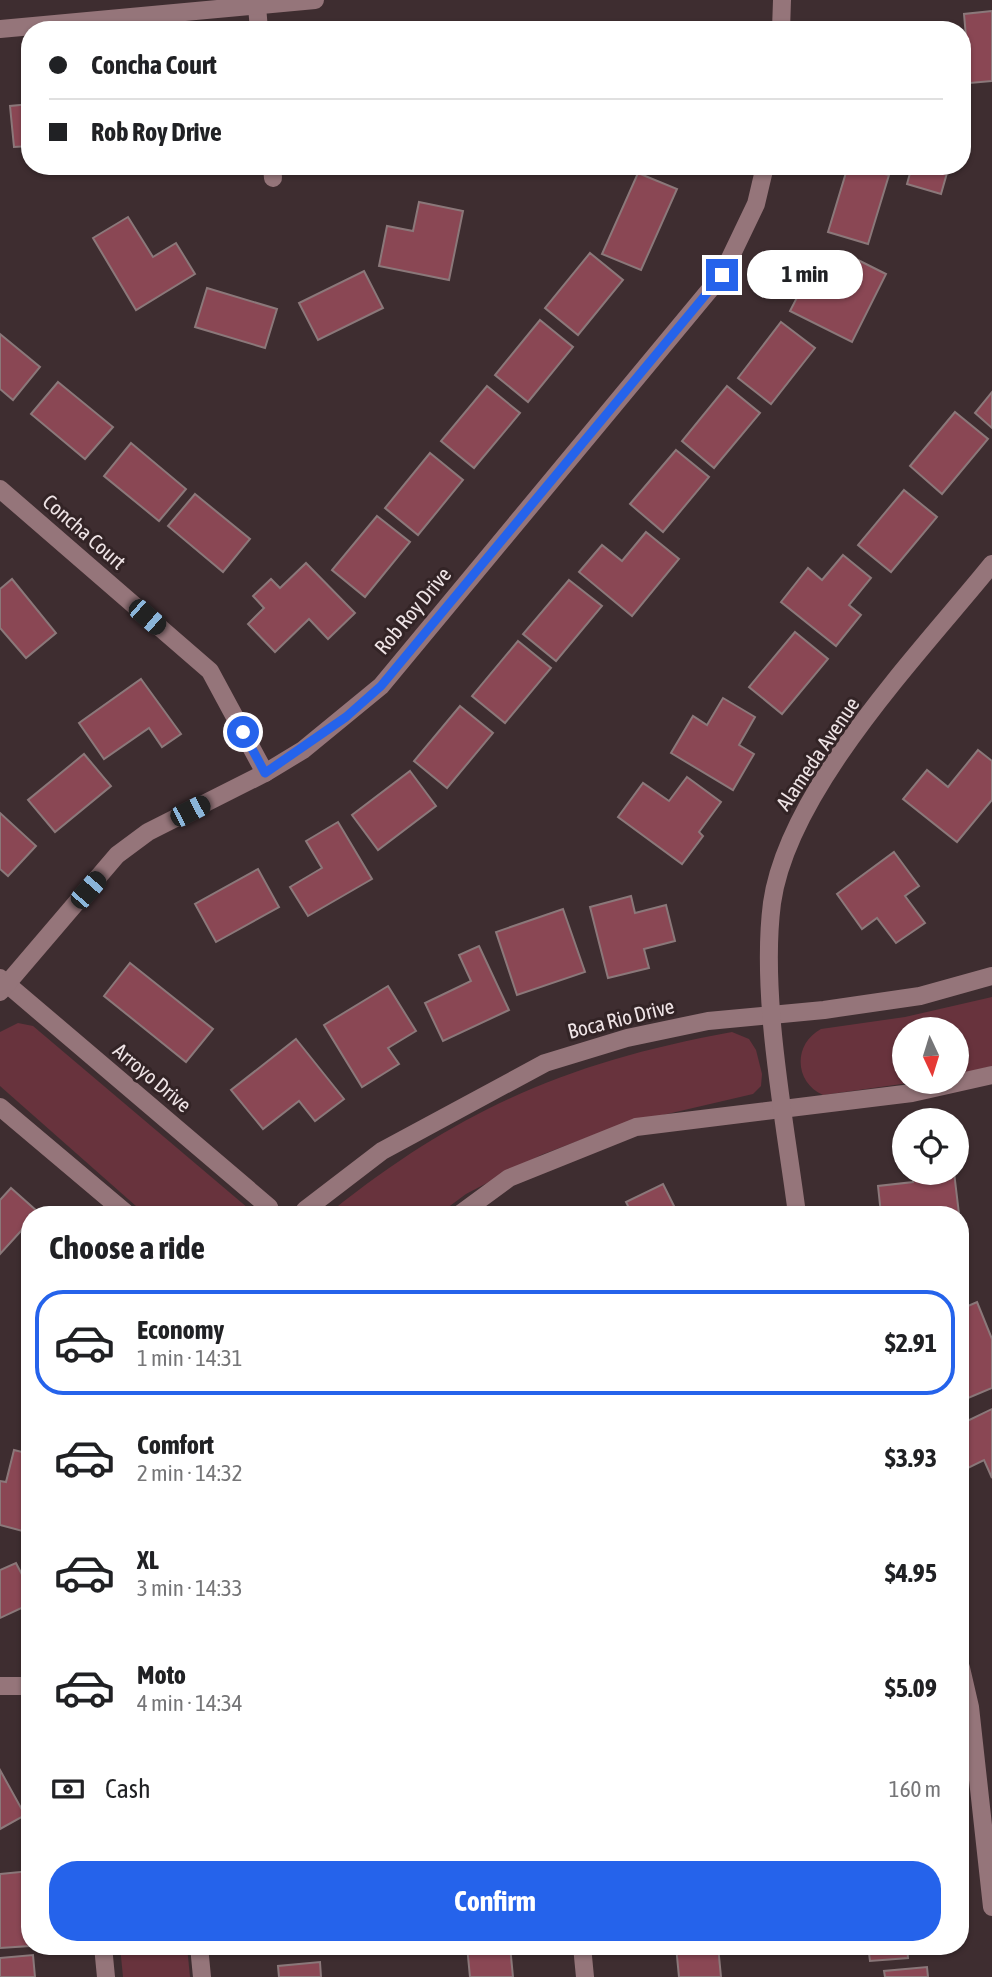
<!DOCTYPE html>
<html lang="en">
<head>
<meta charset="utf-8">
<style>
  body { margin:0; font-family:"Asap Condensed",sans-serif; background:#f2f2f2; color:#202124; height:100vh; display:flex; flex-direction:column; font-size:26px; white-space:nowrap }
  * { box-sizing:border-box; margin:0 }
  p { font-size:23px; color:#757577 }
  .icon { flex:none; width:38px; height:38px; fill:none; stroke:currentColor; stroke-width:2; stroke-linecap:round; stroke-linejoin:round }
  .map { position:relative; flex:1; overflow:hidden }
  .details { position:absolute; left:21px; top:1206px; width:948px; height:749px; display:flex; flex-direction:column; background:#fff; border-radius:28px; box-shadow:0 2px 5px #0004 }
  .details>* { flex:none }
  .top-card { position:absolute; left:21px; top:21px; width:950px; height:154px; border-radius:28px; box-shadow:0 2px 5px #0004; display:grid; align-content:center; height:154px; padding:0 28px; background:#fff }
  .needle { width:46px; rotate:176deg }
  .tools { position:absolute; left:892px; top:1017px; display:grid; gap:14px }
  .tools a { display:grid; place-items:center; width:77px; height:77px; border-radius:50%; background:#fff; box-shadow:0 2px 5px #0004; font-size:35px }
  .end { position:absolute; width:32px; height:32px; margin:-16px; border:9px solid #2563eb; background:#fff; box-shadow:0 0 0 4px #fff }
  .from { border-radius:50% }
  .bubble { position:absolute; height:49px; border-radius:24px; background:#fff; box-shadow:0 2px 5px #0004; font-size:23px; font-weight:700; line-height:49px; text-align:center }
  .car { position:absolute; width:21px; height:42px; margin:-21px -10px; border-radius:9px; box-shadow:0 0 5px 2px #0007; background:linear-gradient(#222 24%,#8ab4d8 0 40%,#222 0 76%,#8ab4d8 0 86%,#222 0) }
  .top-card b { display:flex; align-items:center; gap:24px; height:66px; font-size:26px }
  .top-card b+b { border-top:2px solid #e0e0e0 }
  .top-card i { width:18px; height:18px; background:#202124 }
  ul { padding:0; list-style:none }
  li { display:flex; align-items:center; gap:21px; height:105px; margin:0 14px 10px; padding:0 14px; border:4px solid transparent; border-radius:28px }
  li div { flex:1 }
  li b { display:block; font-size:26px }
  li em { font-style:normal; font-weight:700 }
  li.current { border-color:#2563eb }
  li>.icon { width:63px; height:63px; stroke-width:1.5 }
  h2 { padding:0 28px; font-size:32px; line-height:84px }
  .pay { display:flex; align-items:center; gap:18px; height:77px; padding:0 28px; font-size:26px }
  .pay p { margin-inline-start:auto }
  .button { display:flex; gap:14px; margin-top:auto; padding:14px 28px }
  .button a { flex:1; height:80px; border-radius:28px; background:#2563eb; color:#fff; font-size:28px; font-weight:700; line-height:80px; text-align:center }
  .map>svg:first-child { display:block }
  .green { fill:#68333d }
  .building { fill:#8a4754; stroke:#8b787a; stroke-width:2 }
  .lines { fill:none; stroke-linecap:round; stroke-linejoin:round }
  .minor { stroke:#95757a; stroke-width:18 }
  .route { stroke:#2563eb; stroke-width:9 }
  .labels { text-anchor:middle; stroke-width:6; stroke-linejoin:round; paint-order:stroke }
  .street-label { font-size:21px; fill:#efe4e6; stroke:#332426 }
</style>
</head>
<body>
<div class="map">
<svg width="992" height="1977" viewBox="0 0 992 1977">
  <rect width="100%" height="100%" fill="#3e2d30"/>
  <g class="green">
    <path d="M992,997V1066L957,1075V1029H905V1082H916L823,1095C794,1082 793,1044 821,1029L905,1017Z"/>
    <polygon points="18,1023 33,1026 255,1214 145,1214 0,1086 0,1032"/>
    <path d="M732,1032L749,1039L756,1050L762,1074L761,1086L753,1094L620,1125L541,1155L466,1194L439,1214H332L333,1210C461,1108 572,1061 732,1032Z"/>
    <polygon points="120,1946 187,1946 190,1977 123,1977"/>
  </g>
  <g class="building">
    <polygon points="992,11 992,81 970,83 964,14"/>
    <polygon points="30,104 30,146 14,147 10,106"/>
    <polygon points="848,166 889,175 868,244 828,232"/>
    <polygon points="912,166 949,166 941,194 907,184"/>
    <polygon points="638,173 677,189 641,270 602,254"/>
    <polygon points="419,202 463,211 449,280 379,266 387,226 413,231"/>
    <polygon points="128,217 153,257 176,243 195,274 136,310 93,238"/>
    <polygon points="590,253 623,280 578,335 545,308"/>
    <polygon points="850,256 886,274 852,342 790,311 807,278 832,291"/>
    <polygon points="364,271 383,308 318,340 299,303"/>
    <polygon points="207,288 277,309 265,348 195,327"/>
    <polygon points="540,320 573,347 528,402 495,375"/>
    <polygon points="781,322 815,348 771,404 738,378"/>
    <polygon points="0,334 40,367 13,400 0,389"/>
    <polygon points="58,382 113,427 85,459 31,414"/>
    <polygon points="487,386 520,413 474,468 441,441"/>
    <polygon points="727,386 760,413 714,468 682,441"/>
    <polygon points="992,392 992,428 975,413"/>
    <polygon points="955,412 988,439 942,494 910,466"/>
    <polygon points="131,443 186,489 159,521 104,476"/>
    <polygon points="676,450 709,477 663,532 630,504"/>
    <polygon points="430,453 463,480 418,535 385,508"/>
    <polygon points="904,490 937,517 891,572 858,545"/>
    <polygon points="195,494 250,539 223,572 168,526"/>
    <polygon points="377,516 410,542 365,597 332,570"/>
    <polygon points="646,532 679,559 632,616 579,572 602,545 622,561"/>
    <polygon points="843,555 871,578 849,605 861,615 836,646 781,602 808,568 822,580"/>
    <polygon points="306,563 355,613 328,639 309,619 275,652 248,624 264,608 253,596 271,579 280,588"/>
    <polygon points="12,579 56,633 26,658 0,628 0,589"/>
    <polygon points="569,580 602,606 556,661 523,634"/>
    <polygon points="795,632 828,659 782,714 749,687"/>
    <polygon points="518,641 551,668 505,723 472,696"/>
    <polygon points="141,679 181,734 162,747 149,728 104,759 79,723"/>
    <polygon points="723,698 755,717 739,745 754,754 733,790 671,753 693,716 707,725"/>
    <polygon points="460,706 493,733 447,788 414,761"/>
    <polygon points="978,750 992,761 992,800 957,842 903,799 927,770 948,787"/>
    <polygon points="84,754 111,786 55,832 28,800"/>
    <polygon points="410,771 436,806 378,850 352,815"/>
    <polygon points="687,777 721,802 699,832 703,836 682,864 618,817 643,783 669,801"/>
    <polygon points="0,813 36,846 8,876 0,869"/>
    <polygon points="338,822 372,879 308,916 290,887 322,868 306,841"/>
    <polygon points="894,852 919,886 905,896 925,923 896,943 877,918 862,929 837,894"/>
    <polygon points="258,869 279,907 216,942 195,904"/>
    <polygon points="631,896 635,913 666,905 675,941 644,949 649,968 608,978 590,907"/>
    <polygon points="563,909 585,972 517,995 496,932"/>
    <polygon points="479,946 509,1010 443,1041 425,1003 471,981 459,955"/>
    <polygon points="130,963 213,1029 186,1062 104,996"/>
    <polygon points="388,986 416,1031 388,1048 399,1064 362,1087 324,1025"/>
    <polygon points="296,1039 344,1099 315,1121 299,1101 263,1129 231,1090"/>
    <polygon points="912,1172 954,1172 959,1214 881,1214 878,1186 913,1182"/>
    <polygon points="663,1184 678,1214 632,1214 626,1202"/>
    <polygon points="11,1188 38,1212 30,1214 30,1221 0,1254 0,1200"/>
    <polygon points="977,1302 992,1339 992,1388 961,1401 961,1309"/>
    <polygon points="992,1409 992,1478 984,1460 968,1468 961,1454 961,1424"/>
    <polygon points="14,1450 30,1454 30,1533 0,1525 0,1481 6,1482"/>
    <polygon points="16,1563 30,1590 30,1604 0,1618 0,1570"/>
    <polygon points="0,1770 25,1815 0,1829"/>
    <polygon points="30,1871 30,1946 0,1948 0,1874"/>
    <polygon points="299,1946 342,1946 299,1950"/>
    <polygon points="467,1946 510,1946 513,1977 470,1977"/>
    <polygon points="676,1946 718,1946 721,1977 679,1977"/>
    <polygon points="868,1946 907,1946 908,1958 870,1961"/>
    <polygon points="33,1955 35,1977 0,1977 0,1958"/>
    <polygon points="320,1962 321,1977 279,1977 278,1966"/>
    <polygon points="927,1967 928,1977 885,1977 884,1971"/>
  </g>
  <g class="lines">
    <g class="minor">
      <polyline points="257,6 259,30"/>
      <polyline points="0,29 315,0"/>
      <polyline points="781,30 782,0"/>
      <polyline points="272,166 273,178"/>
      <polyline points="0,489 210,671 265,773"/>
      <polyline points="0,978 269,1207 271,1214"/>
      <polyline points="0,992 117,855 148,832 265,773 303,750 381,686 722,275 756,204 765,166"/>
      <polyline points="0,1107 127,1214"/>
      <polyline points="304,1214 305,1210 382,1151 545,1063 627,1038 708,1021 824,1010 920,996 992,976"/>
      <polyline points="460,1214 509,1178 636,1127 912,1093 992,1075"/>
      <path d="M797,1214C785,1121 760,996 772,903C788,789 920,653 992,564"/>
      <polyline points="961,1668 970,1707 992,1907"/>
      <polyline points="0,1686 30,1686"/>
      <polyline points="103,1946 106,1977"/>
      <polyline points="199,1946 202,1977"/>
      <polyline points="582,1946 585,1977"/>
    </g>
  </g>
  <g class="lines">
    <polyline class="route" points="243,732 265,773 346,717 381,686 722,275"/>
  </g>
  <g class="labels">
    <g class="street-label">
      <text transform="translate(84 532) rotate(41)" y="7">Concha Court</text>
      <text transform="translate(413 611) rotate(-50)" y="7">Rob Roy Drive</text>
      <text transform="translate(818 754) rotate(-56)" y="7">Alameda Avenue</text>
      <text transform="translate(621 1019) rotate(-14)" y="7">Boca Rio Drive</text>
      <text transform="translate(152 1078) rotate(40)" y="7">Arroyo Drive</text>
    </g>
  </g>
</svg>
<div class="tools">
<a><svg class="needle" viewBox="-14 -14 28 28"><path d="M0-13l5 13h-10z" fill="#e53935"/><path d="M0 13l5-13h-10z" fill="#757577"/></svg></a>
<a><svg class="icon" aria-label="locate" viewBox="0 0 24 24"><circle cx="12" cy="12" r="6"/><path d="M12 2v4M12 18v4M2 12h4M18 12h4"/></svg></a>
</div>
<i class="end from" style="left:243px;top:732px"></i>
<i class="end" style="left:722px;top:275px"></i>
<div class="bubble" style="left:747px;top:250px;width:116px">1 min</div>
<i class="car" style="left:147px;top:617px;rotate:131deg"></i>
<i class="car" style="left:190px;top:811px;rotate:63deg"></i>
<i class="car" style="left:88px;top:890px;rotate:41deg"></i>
<div class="top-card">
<b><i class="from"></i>Concha Court</b>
<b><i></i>Rob Roy Drive</b>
</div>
<section class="details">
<h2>Choose a ride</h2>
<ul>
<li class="current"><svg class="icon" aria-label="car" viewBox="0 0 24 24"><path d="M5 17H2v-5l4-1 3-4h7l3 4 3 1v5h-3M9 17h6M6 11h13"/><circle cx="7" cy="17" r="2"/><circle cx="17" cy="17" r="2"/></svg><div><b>Economy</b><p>1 min · 14:31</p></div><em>$2.91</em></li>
<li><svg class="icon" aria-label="car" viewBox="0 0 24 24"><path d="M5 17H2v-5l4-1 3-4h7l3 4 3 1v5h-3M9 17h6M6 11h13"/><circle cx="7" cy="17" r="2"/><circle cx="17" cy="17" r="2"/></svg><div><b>Comfort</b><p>2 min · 14:32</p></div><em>$3.93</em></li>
<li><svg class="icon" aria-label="car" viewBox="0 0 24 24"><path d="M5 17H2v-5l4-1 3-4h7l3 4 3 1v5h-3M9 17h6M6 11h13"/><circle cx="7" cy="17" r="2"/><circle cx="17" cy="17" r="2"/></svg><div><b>XL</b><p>3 min · 14:33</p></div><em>$4.95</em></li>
<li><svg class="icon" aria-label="car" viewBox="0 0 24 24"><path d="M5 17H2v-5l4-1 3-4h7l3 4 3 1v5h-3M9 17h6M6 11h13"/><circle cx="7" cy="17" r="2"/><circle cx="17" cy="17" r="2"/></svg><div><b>Moto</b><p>4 min · 14:34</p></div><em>$5.09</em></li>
</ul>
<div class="pay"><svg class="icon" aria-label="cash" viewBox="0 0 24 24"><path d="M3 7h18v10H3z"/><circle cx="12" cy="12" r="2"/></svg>Cash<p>160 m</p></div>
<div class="button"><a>Confirm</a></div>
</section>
</div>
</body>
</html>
